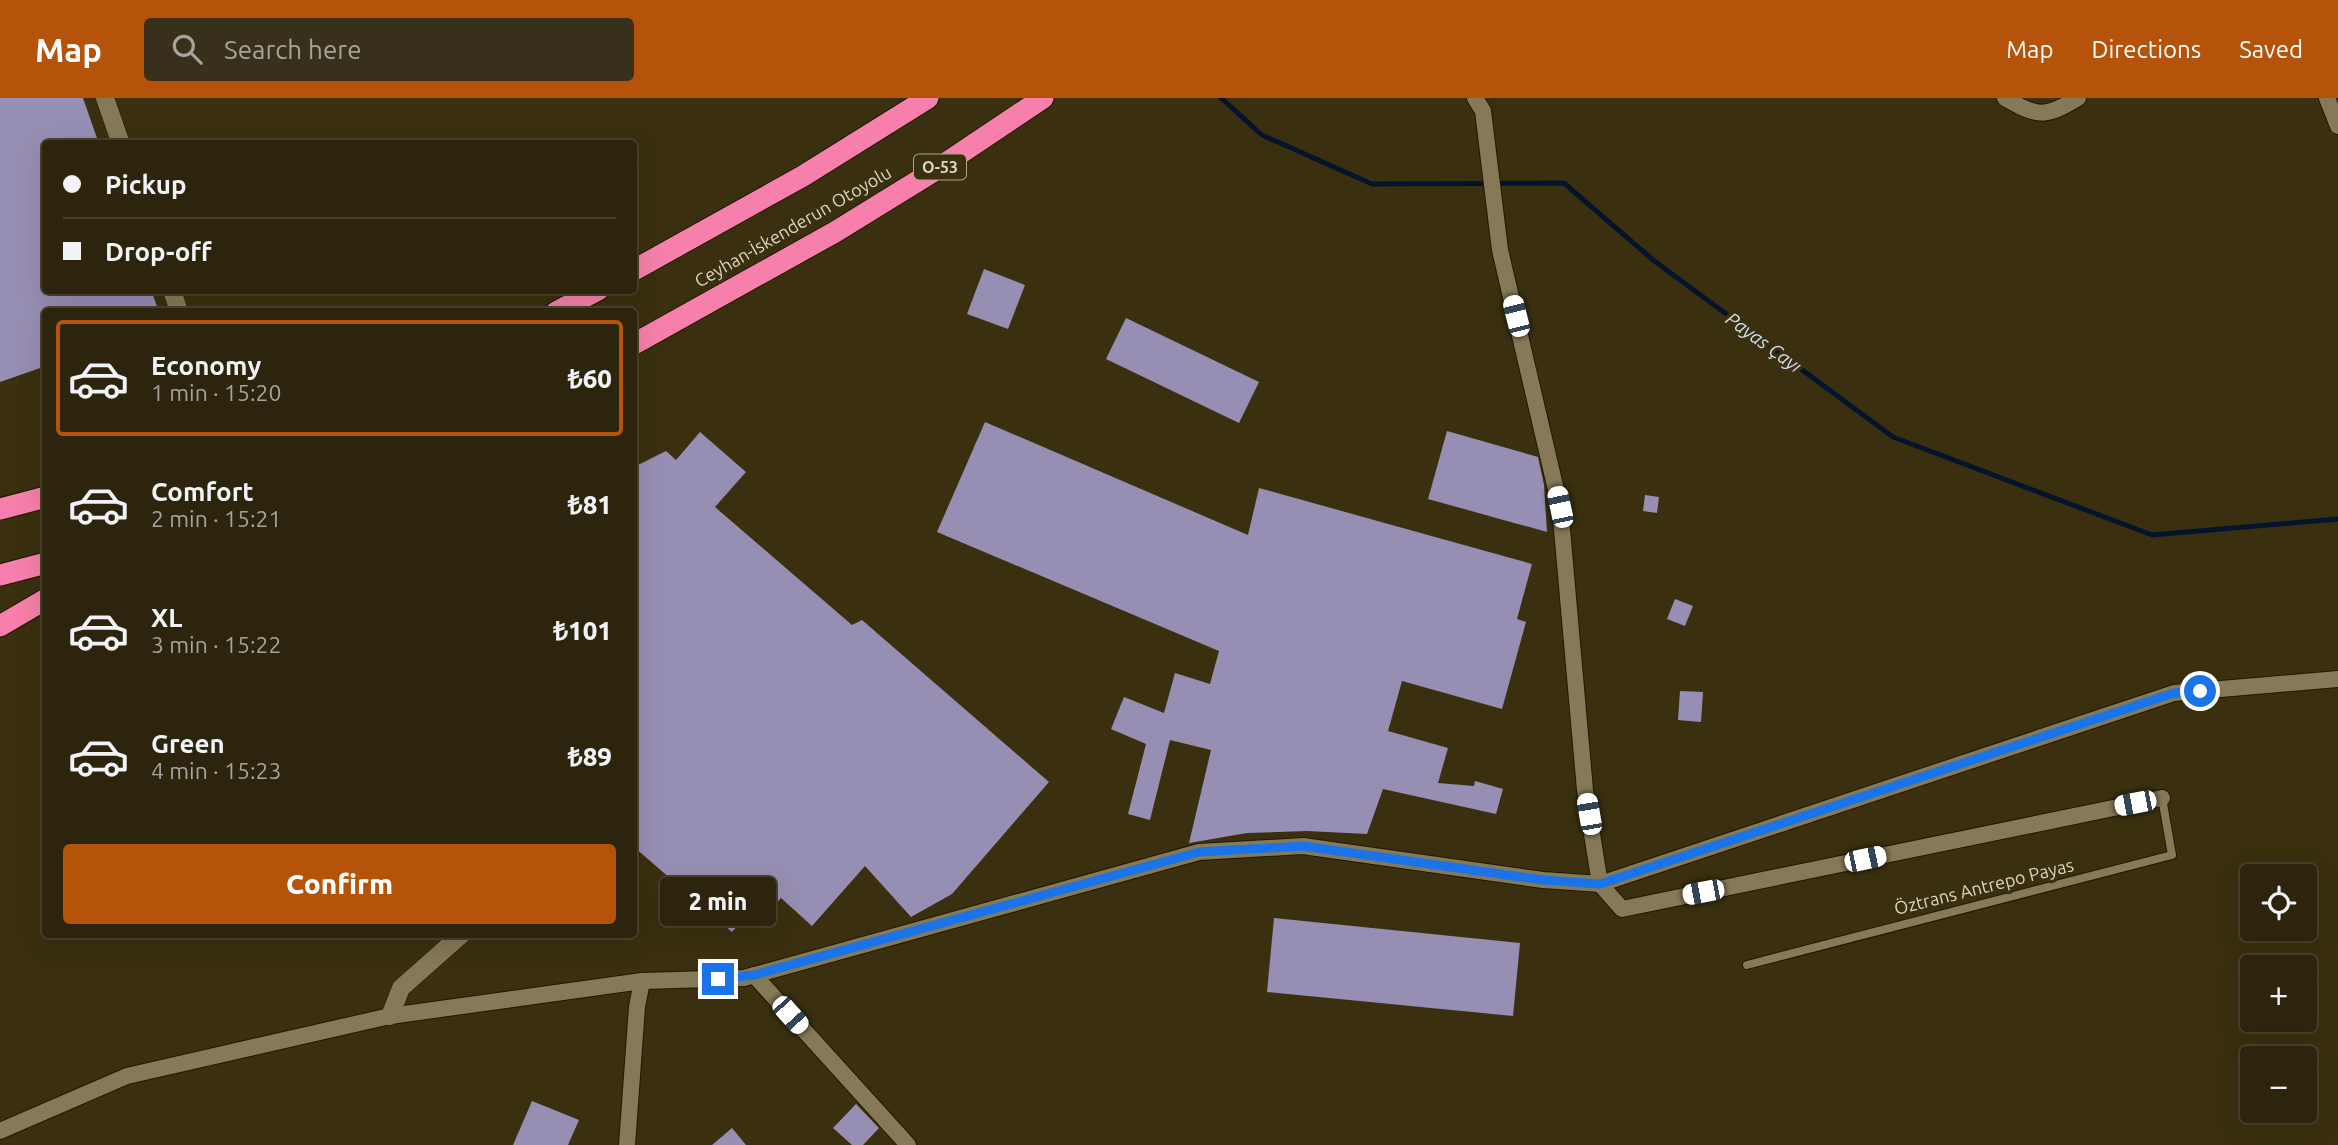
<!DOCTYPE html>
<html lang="en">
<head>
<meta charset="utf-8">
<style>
  body { margin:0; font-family:Ubuntu,sans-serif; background:#38301a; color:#f1f3f6; height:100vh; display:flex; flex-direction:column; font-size:26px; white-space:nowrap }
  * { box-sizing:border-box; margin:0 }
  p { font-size:23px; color:#a6a49d }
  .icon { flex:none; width:38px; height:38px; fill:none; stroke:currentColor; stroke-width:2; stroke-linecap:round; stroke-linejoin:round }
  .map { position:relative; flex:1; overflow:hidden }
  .side { position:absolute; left:42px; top:210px; width:595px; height:630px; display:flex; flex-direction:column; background:#2c240c; border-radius:7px; box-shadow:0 7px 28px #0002,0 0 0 2px #48412d }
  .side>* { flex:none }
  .hud { position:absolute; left:42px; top:42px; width:595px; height:154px; border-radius:7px; box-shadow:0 7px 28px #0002,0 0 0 2px #48412d; display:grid; align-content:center; height:154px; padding:0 21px; background:#2c240c }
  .controls { position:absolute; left:2240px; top:766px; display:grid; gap:14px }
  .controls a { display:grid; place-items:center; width:77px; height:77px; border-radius:7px; background:#2c240c; box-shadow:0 7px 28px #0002,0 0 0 2px #48412d; font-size:35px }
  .end { position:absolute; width:32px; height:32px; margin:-16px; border:9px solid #1a73e8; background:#fff; box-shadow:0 0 0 4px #fff }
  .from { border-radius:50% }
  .bubble { position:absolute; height:49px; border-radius:7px; background:#2c240c; box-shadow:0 7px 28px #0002,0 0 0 2px #48412d; font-size:23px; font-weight:800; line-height:49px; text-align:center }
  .car { position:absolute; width:21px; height:42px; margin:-21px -10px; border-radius:9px; box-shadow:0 0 5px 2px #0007; background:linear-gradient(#fff 24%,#345 0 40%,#fff 0 76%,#345 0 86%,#fff 0) }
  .hud b { display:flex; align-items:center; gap:24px; height:66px; font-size:26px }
  .hud b+b { border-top:2px solid #48412d }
  .hud i { width:18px; height:18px; background:#f1f3f6 }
  ul { padding:12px 0 0; list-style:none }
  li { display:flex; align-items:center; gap:21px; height:116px; margin:0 14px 10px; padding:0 7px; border:4px solid transparent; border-radius:7px }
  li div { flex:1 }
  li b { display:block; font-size:26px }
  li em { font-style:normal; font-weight:800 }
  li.on { border-color:#b45309 }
  li>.icon { width:63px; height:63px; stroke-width:1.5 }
  .button { display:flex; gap:14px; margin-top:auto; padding:14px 21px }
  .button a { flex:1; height:80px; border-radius:7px; background:#b45309; color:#fff; font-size:28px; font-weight:800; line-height:80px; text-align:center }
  header { display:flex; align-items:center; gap:42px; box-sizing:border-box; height:98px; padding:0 35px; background:#b45309; color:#fff }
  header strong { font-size:33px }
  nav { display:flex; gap:38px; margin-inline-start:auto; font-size:24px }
  .search { width:490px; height:63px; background:#38301a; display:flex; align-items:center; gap:18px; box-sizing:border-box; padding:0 24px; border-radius:7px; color:#a6a49d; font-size:26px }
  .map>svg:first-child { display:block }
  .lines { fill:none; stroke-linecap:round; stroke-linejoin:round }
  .stream { stroke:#05142d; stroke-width:5 }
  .building { fill:#978eb3 }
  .service-casing { stroke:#211700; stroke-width:10 }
  .minor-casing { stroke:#211700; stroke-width:18 }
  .tertiary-casing { stroke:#211700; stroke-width:19 }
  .motorway-casing { stroke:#211700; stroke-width:23 }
  .service { stroke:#857958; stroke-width:8 }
  .minor { stroke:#857958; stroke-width:16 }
  .tertiary { stroke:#857958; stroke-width:18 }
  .motorway { stroke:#f680ab; stroke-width:21 }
  .route { stroke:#1a73e8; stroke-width:9 }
  .labels { text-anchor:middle; stroke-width:7; stroke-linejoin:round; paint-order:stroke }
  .shield { fill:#3a3010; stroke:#aba48e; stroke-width:2 }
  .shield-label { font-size:16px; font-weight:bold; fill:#dcd6c4 }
  .street-label { font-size:18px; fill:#dcd6c4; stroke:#3a3010 }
  .water-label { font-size:19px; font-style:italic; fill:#d0def4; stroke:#3a3010 }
</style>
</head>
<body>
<header>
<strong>Map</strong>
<div class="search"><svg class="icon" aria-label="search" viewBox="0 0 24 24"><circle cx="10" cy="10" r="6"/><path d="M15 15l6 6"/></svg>Search here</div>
<nav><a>Map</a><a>Directions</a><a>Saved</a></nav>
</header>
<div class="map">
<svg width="2338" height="1047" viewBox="0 0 2338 1047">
  <rect width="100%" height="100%" fill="#3a3010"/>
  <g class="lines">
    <polyline class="stream" points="1221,0 1262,37 1372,86 1564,85 1653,162 1893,339 2152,437 2338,421"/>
  </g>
  <g class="building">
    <polygon points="0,0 83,0 99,46 46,46 46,192 151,192 159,214 46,214 46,268 0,284"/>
    <polygon points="984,171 1025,187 1008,231 967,216"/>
    <polygon points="1126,220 1259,284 1239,325 1106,261"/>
    <polygon points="985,324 1248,437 1259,390 1532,466 1517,521 1526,524 1502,611 1402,583 1388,633 1448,650 1438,685 1474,688 1475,683 1503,691 1496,716 1383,691 1367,736 1307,733 1247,735 1189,745 1211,652 1170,642 1150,722 1128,716 1146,646 1111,631 1124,599 1164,615 1175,575 1210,586 1219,553 937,434"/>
    <polygon points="1447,333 1538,359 1544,387 1547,434 1428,401"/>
    <polygon points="700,334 746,374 715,409 852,527 862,522 1049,684 952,796 911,819 865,768 812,828 781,800 773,809 762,800 732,834 634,749 634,369 666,353 676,362"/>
    <polygon points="1645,397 1659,399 1657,415 1643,413"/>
    <polygon points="1675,501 1693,508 1685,528 1667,521"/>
    <polygon points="1680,593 1703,594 1701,624 1678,622"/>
    <polygon points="1274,820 1520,845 1513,918 1267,894"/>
    <polygon points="532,1003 579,1022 568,1047 513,1047"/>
    <polygon points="856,1006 879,1030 863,1047 852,1047 833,1030"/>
    <polygon points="732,1030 746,1047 712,1047"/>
  </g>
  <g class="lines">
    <g class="service-casing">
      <polyline id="service" points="1747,867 2172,757 2162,700"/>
    </g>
    <g class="minor-casing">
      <g id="minor">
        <polyline points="1475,0 1483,13 1500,152 1560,409 1585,692 1600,786 1622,811 2162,700"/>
        <path d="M2005,0C2038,19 2045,20 2078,0"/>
        <polyline points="2327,0 2338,28"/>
        <polyline points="754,877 908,1047"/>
        <polyline points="0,1033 127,978 390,918 642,883 744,880 1199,754 1303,748 1543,782 1600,786 2174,595 2338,581"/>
        <polyline points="627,1047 637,909 642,883"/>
      </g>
    </g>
    <g class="tertiary-casing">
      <g id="tertiary">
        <polyline points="105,0 121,46"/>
        <polyline points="172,192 179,214"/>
        <polyline points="390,918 401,890 462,836"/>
      </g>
    </g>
    <g class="motorway-casing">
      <g id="motorway">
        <polyline points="634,172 803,78 928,0"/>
        <polyline points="556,214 598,192"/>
        <polyline points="634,246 835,134 934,73 1043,0"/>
        <polyline points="0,411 46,399"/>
        <polyline points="0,477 46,465"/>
        <polyline points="0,528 46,501"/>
      </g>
    </g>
    <use href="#service" class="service"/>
    <use href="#minor" class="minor"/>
    <use href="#tertiary" class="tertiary"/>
    <use href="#motorway" class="motorway"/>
  </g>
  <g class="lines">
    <polyline class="route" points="718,881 754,877 1199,754 1303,748 1543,782 1600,786 2174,595 2200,593"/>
  </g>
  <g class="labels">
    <rect class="shield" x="914" y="56.5" width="52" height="25" rx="5"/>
    <g class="shield-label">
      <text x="940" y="75">O-53</text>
    </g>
    <g class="street-label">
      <text transform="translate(793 129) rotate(-30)" y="6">Ceyhan-İskenderun Otoyolu</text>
      <text transform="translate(1984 789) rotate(-14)" y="6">Öztrans Antrepo Payas</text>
    </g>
    <g class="water-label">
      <text transform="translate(1764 244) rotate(36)" y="7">Payas Çayı</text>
    </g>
  </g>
</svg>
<div class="controls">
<a><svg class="icon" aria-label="locate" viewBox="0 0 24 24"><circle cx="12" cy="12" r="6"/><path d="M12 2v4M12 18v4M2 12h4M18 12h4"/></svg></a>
<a>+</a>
<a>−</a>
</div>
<i class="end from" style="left:2200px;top:593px"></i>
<i class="end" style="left:718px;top:881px"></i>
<div class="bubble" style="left:660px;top:779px;width:116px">2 min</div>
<i class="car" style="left:1516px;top:218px;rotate:346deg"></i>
<i class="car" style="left:1560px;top:409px;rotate:348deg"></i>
<i class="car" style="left:2135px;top:705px;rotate:259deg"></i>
<i class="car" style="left:1589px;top:716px;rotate:350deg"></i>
<i class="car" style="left:1865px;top:761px;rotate:78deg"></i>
<i class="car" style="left:1703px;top:794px;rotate:259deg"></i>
<i class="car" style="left:790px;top:917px;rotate:138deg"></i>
<div class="hud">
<b><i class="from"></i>Pickup</b>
<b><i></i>Drop-off</b>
</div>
<section class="side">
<ul>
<li class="on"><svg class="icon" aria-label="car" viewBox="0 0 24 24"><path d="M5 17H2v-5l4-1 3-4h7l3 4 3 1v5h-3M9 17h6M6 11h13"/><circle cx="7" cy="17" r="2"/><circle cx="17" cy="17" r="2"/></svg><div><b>Economy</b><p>1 min · 15:20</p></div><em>₺60</em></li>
<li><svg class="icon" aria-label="car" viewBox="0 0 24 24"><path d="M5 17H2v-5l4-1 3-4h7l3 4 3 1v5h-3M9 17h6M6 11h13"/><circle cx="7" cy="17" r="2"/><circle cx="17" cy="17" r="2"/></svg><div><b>Comfort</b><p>2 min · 15:21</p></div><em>₺81</em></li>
<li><svg class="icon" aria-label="car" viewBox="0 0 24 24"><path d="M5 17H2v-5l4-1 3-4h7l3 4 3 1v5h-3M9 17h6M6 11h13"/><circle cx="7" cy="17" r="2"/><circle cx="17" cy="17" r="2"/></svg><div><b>XL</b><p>3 min · 15:22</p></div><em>₺101</em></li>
<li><svg class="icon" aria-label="car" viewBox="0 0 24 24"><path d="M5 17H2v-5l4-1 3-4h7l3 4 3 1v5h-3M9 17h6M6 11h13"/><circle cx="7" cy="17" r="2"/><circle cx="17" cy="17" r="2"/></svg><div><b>Green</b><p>4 min · 15:23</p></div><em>₺89</em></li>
</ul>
<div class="button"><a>Confirm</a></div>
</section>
</div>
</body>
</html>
